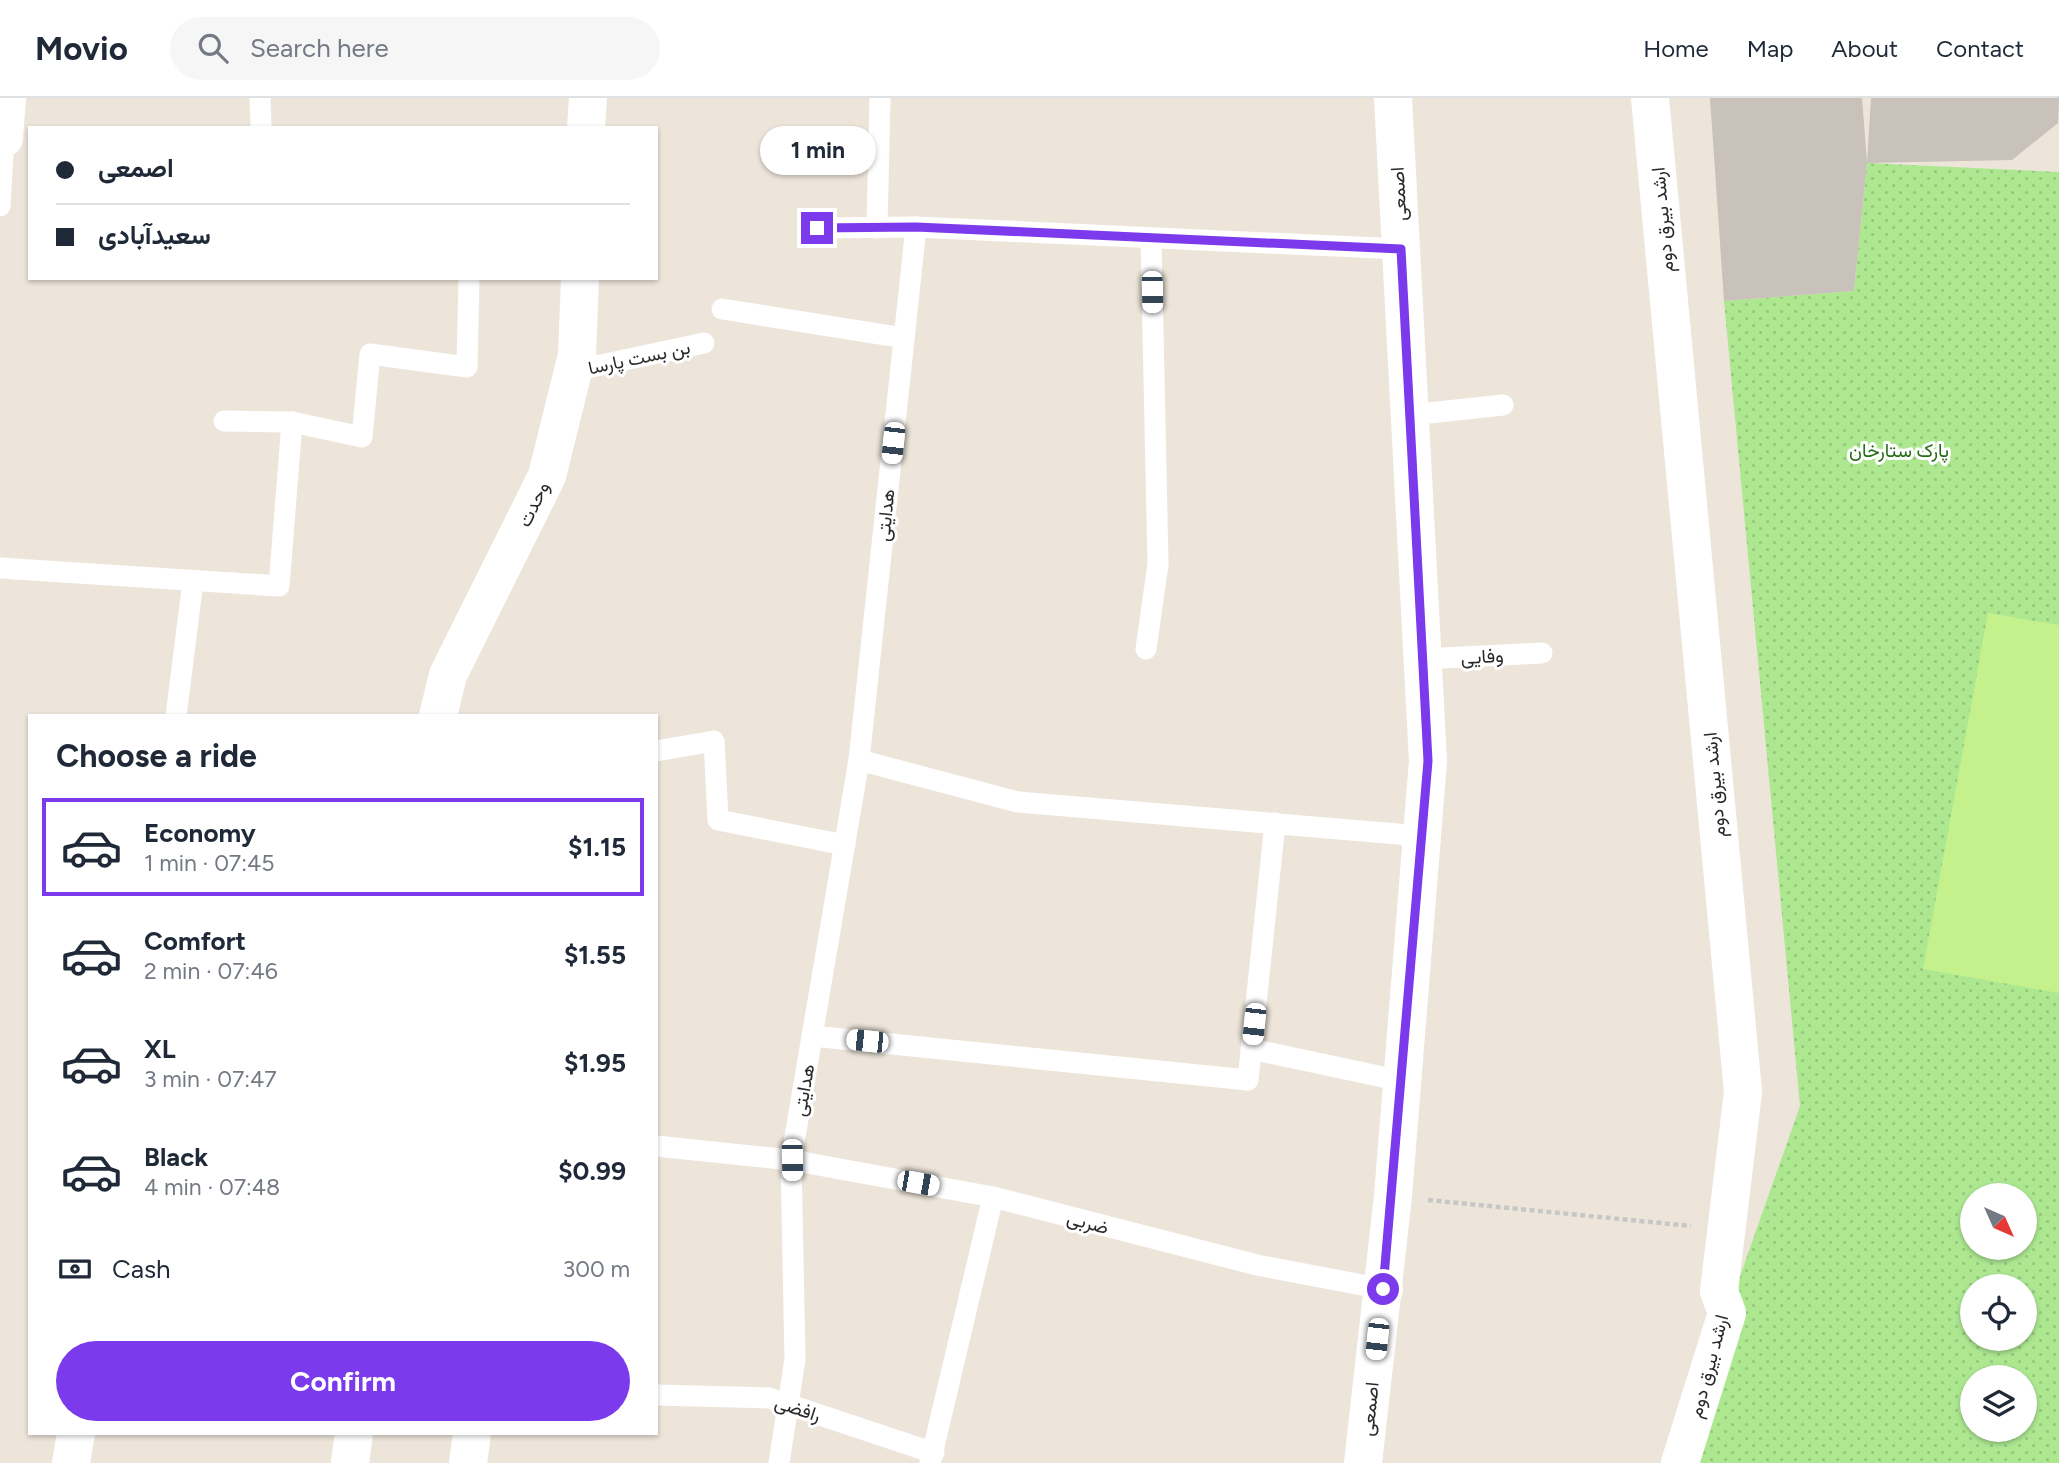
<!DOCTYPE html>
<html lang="en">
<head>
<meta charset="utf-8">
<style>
  body { margin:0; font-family:Figtree,Vazirmatn,sans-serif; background:#f6f6f7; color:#1f2937; height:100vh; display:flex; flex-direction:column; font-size:26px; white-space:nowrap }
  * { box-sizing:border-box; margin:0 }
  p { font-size:23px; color:#747a83 }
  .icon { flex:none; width:38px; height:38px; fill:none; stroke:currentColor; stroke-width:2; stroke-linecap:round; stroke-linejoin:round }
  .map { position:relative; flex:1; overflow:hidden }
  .drawer { position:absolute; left:28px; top:616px; width:630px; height:721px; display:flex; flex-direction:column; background:#fff; border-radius:0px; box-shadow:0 2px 5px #0004 }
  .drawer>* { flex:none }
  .guide { position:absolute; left:28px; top:28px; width:630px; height:154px; border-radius:0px; box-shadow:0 2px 5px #0004; display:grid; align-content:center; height:154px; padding:0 28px; background:#fff }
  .needle { width:46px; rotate:135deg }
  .buttons { position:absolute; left:1960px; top:1085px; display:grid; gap:14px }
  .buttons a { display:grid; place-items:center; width:77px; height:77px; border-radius:50%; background:#fff; box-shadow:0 2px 5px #0004; font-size:35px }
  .end { position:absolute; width:32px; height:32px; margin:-16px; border:9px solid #7c3aed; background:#fff; box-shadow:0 0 0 4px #fff }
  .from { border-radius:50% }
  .bubble { position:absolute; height:49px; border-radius:24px; background:#fff; box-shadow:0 2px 5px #0004; font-size:23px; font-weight:700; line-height:49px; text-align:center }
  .car { position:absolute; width:21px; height:42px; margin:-21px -10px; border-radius:9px; box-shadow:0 0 5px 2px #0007; background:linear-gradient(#fff 24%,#345 0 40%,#fff 0 76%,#345 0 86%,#fff 0) }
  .guide b { display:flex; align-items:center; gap:24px; height:66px; font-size:26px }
  .guide b+b { border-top:2px solid #e0e1e3 }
  .guide i { width:18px; height:18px; background:#1f2937 }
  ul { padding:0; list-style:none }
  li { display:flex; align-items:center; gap:21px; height:98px; margin:0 14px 10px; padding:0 14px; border:4px solid transparent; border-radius:0px }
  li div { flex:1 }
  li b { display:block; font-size:26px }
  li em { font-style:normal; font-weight:700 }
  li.on { border-color:#7c3aed }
  li>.icon { width:63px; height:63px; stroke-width:1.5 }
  h2 { padding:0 28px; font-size:32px; line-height:84px }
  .pay { display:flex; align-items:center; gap:18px; height:77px; padding:0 28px; font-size:26px }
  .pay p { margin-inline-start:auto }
  .primary-button { display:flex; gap:14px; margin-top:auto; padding:14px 28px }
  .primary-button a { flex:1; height:80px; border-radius:42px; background:#7c3aed; color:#fff; font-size:28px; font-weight:700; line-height:80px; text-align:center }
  header { display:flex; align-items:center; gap:42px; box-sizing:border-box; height:98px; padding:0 35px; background:#fff; border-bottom:2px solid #e0e1e3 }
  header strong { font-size:33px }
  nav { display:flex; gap:38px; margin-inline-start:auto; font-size:24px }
  .search { width:490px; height:63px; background:#f6f6f7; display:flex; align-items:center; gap:18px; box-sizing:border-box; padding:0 24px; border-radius:38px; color:#747a83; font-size:26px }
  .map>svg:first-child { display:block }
  .grass { fill:url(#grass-dots); fill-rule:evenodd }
  .pitch { fill:#c4f18c }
  .building { fill:#c8c2ba }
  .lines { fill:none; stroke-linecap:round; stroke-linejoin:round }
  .path { stroke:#c7c7c7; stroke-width:4.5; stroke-dasharray:5 3.5; stroke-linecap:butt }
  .service { stroke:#fff; stroke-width:21 }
  .minor { stroke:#fff; stroke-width:38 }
  .tertiary { stroke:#fff; stroke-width:38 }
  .secondary { stroke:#fff; stroke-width:38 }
  .route { stroke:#7c3aed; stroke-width:9 }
  .labels { text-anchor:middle; stroke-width:6; stroke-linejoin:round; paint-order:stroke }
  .street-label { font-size:19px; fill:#292929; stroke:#fff }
  .park-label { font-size:19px; fill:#246c14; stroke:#fff }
</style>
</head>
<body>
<header>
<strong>Movio</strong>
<div class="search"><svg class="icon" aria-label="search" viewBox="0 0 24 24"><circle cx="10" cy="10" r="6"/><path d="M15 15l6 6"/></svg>Search here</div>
<nav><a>Home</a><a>Map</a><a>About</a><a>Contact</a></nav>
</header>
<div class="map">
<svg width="2059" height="1365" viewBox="0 0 2059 1365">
  <defs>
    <pattern id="grass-dots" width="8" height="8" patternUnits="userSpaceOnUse" patternTransform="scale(1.75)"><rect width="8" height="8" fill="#ade891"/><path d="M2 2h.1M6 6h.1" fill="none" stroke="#95c77d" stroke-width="1.8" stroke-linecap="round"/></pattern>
  </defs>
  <rect width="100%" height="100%" fill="#ede5da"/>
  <path class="grass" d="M1867,65L2059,74V1365H1693L1727,1215L1800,1008L1724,203L1854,193ZM1972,1097H2025V1150H1972ZM1972,1188H2025V1241H1972ZM1972,1279H2025V1332H1972Z"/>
  <polygon class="pitch" points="1988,515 2059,527 2059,895 1923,871"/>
  <polygon class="building" points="1710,0 1862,0 1867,65 1871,0 2059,0 2058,25 2012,62 1867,65 1854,193 1724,203"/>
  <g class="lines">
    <polyline class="path" points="1428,1102 1691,1128"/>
    <g class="service">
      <polyline points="260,0 261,28"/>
      <polyline points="0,108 4,40"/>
      <polyline points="817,130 916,129 1401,151"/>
      <polyline points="877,130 880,0"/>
      <polyline points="722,211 904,240"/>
      <polyline points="573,273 704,245"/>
      <polyline points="1410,317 1503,307"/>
      <polyline points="224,323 292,324 362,339 370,256 467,269 469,180"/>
      <polyline points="0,470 279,488 292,324"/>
      <polyline points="1146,551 1158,466 1151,140"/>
      <polyline points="1423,561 1542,555"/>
      <polyline points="176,618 193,483"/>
      <polyline points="656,653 714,643 718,722 845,747"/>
      <polyline points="859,662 1018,704 1422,738"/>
      <polyline points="812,938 1248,982 1275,725"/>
      <polyline points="1251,951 1402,983"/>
      <polyline points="656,1048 791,1062 993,1099 1257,1167 1383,1191"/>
      <polyline points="656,1297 769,1300 934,1355"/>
      <polyline points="779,1365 795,1261 791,1062 859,662 916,129"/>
      <polyline points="930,1365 993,1099"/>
    </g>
    <g class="minor">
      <polyline points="1650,0 1743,994 1719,1193 1727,1215 1680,1365"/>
      <polyline points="0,40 4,40 7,0"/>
      <polyline points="71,1365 76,1335"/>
      <polyline points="350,1365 354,1335"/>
    </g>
    <g class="tertiary">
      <polyline points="586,30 588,0"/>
      <polyline points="438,618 448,577 547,378 577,257 580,180"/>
      <polyline points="468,1365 472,1335"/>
    </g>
    <polyline class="secondary" points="1363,1365 1393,1098 1428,663 1393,0"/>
  </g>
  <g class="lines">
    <polyline class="route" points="817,130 916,129 1401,151 1428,663 1383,1191"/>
  </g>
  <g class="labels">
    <g class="street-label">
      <text transform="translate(1398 96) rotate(-93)" y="7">اصمعی</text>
      <text transform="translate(1662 122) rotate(-95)" y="7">ارشد بیرق دوم</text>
      <text transform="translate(639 259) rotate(-12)" y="7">بن بست پارسا</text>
      <text transform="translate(533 406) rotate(-64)" y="7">وحدت</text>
      <text transform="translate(885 417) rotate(-84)" y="7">هدایتی</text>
      <text transform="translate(1482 558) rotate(-3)" y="7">وفایی</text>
      <text transform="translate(1714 687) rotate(-95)" y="7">ارشد بیرق دوم</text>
      <text transform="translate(803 992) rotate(-80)" y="7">هدایتی</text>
      <text transform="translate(1088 1124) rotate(15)" y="7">ضربی</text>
      <text transform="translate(1708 1268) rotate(-75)" y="7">ارشد بیرق دوم</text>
      <text transform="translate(798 1310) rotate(18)" y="7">رافضی</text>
      <text transform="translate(1369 1311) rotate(-84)" y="7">اصمعی</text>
    </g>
    <g class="park-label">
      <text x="1899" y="359">پارک ستارخان</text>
    </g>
  </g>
</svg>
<div class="buttons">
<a><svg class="needle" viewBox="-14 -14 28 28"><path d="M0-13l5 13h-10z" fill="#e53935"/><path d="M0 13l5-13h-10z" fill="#747a83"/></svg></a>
<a><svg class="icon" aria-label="locate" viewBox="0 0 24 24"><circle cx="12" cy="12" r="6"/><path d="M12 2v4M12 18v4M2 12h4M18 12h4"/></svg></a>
<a><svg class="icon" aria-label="layers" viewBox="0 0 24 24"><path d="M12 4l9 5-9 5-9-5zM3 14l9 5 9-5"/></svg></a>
</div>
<i class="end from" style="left:1383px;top:1191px"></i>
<i class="end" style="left:817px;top:130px"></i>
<div class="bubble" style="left:760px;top:28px;width:116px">1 min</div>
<i class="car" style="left:1152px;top:194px;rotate:179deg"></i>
<i class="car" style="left:893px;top:345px;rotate:186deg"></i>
<i class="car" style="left:1254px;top:926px;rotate:186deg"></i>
<i class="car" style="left:867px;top:943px;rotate:276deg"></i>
<i class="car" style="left:792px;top:1062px;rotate:179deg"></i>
<i class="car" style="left:918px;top:1085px;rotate:100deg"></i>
<i class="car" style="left:1377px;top:1241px;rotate:186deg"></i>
<div class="guide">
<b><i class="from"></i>اصمعی</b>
<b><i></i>سعیدآبادی</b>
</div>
<section class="drawer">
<h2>Choose a ride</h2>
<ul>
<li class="on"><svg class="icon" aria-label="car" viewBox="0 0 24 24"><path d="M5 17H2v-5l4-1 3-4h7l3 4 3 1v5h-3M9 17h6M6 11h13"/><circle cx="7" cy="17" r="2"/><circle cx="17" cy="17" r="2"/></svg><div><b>Economy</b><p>1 min · 07:45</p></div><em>$1.15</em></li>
<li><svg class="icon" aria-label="car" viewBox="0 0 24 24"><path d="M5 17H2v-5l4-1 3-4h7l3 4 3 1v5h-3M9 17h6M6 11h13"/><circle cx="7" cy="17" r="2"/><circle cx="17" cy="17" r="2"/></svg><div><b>Comfort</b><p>2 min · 07:46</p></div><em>$1.55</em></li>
<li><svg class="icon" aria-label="car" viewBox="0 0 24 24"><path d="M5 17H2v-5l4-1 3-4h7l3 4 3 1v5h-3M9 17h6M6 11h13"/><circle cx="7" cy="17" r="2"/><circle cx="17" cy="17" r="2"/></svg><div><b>XL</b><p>3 min · 07:47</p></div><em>$1.95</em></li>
<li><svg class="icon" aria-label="car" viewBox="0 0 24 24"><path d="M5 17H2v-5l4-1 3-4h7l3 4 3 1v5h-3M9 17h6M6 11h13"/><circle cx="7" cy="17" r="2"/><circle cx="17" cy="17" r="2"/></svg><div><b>Black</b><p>4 min · 07:48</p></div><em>$0.99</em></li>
</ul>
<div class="pay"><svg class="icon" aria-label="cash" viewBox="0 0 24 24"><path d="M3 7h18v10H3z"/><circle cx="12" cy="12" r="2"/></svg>Cash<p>300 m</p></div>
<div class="primary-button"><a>Confirm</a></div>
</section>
</div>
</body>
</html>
